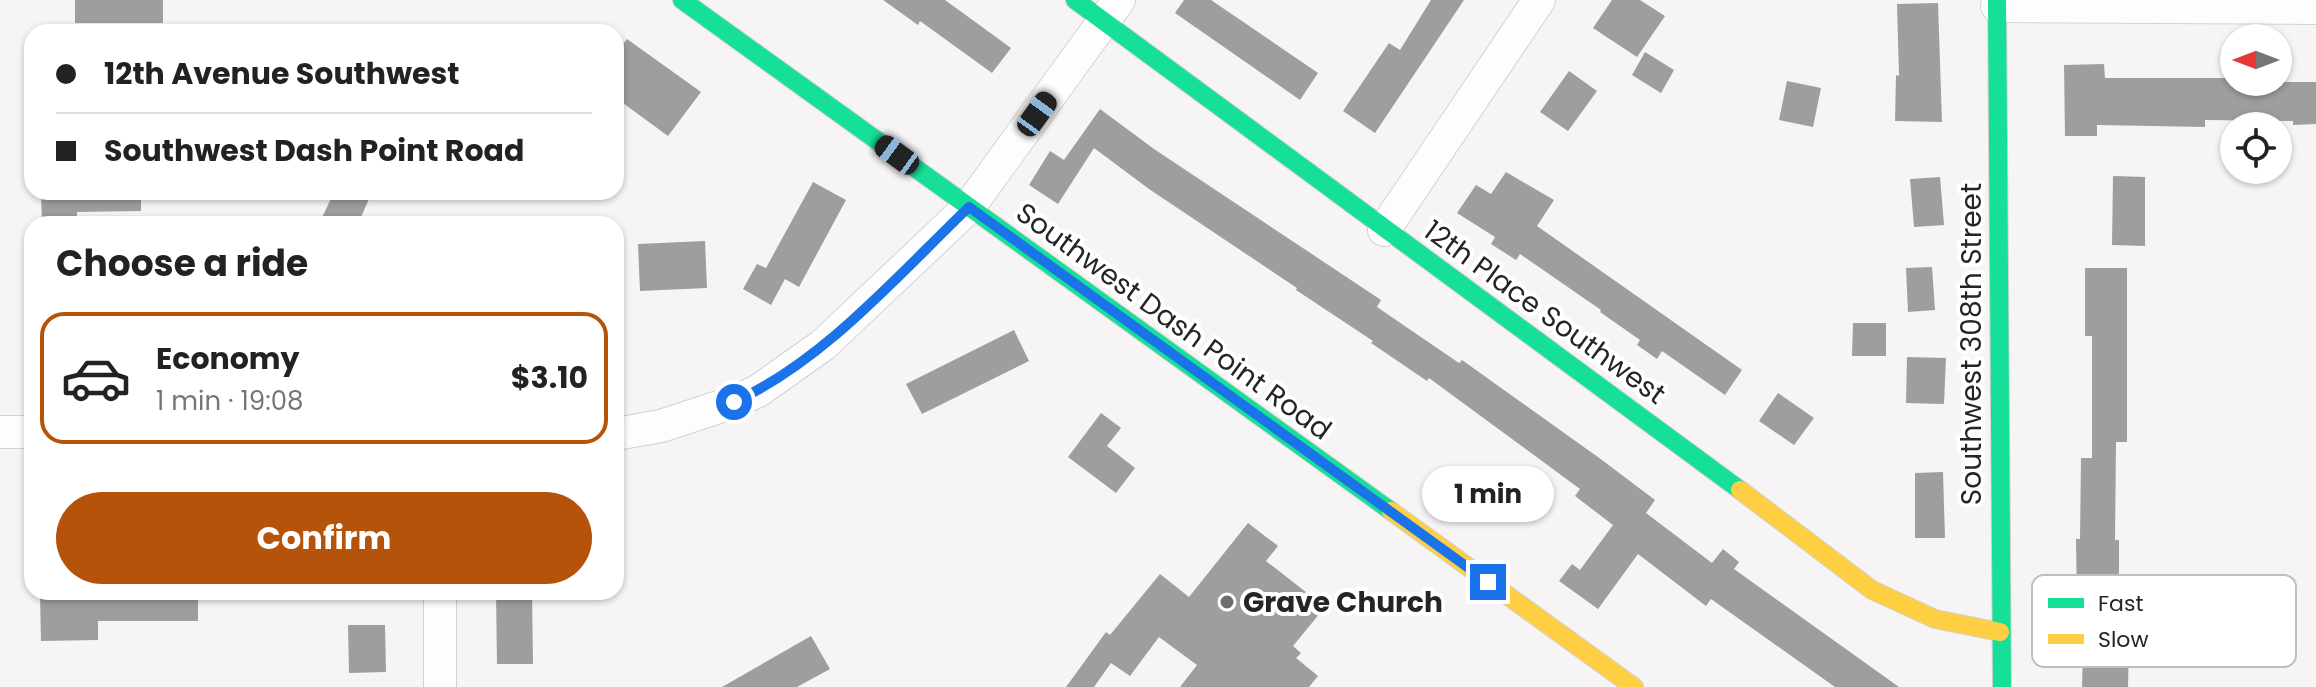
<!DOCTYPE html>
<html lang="en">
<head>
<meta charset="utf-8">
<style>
  body { margin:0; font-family:Poppins,sans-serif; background:#f2f2f2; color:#222; height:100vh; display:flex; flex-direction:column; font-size:30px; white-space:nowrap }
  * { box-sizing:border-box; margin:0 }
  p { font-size:26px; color:#767676 }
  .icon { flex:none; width:44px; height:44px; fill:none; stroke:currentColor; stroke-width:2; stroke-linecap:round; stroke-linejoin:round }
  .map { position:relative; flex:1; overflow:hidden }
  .details { position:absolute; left:24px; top:216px; width:600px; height:384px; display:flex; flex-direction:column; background:#fff; border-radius:24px; box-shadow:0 2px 6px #0004 }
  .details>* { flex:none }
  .banner { position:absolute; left:24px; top:24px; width:600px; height:176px; border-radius:24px; box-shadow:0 2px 6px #0004; display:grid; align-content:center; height:176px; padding:0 32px; background:#fff }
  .needle { width:52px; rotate:270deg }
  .fabs { position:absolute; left:2220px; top:24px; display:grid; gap:16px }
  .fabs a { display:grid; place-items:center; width:72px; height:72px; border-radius:50%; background:#fff; box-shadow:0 2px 6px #0004; font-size:40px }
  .end { position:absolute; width:36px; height:36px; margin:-18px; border:10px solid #1a73e8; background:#fff; box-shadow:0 0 0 4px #fff }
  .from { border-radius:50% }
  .bubble { position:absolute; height:56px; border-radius:28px; background:#fff; box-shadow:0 2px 6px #0004; font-size:26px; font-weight:700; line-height:56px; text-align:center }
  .car { position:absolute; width:24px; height:48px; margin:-24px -12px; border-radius:10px; box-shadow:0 0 6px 2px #0007; background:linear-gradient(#222 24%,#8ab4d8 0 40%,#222 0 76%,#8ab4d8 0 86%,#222 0) }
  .banner b { display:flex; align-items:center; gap:28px; height:76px; font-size:30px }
  .banner b+b { border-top:2px solid #e0e0e0 }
  .banner i { width:20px; height:20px; background:#222 }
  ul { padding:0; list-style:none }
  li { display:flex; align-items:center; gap:24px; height:132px; margin:0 16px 12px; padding:0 16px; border:4px solid transparent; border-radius:24px }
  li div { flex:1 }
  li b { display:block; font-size:30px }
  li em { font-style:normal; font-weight:700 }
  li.selected { border-color:#b45309 }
  li>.icon { width:72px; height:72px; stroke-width:1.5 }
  h2 { padding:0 32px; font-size:36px; line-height:96px }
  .primary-button { display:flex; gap:16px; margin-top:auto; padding:16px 32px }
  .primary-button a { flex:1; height:92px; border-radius:48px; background:#b45309; color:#fff; font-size:32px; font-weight:700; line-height:92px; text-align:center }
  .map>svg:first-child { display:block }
  .building { fill:#9f9e9e }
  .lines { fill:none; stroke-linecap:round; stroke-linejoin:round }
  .street-casing { stroke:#d3d1d2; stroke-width:34 }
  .fast-casing { stroke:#d3d1d2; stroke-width:20 }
  .slow-casing { stroke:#d3d1d2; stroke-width:20 }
  .street { stroke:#fefdfe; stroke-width:32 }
  .fast { stroke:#16e098; stroke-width:18 }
  .slow { stroke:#ffcf43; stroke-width:18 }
  .route { stroke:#1a73e8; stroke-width:10 }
  .poi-dot { fill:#6f6d6e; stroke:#fff; stroke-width:3 }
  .labels { text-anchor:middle; stroke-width:8; stroke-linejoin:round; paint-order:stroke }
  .street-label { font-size:28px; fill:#262526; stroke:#fff }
  .poi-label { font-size:28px; font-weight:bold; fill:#262526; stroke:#fff; text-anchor:start }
  .key { fill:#fff; stroke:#bebebe; stroke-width:2 }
  .key-label { font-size:22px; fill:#262526 }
</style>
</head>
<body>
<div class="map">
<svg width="2316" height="687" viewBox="0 0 2316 687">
  <rect width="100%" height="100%" fill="#f6f4f5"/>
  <g class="building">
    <rect x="75" y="0" width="88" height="23"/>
    <polygon points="883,0 945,0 1011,48 992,73 920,21 918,25"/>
    <polygon points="1184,0 1211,0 1318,73 1300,100 1175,13"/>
    <polygon points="1431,0 1464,0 1375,133 1343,111 1389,43 1400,50"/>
    <polygon points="1612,0 1640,0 1665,16 1637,57 1593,28"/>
    <polygon points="1938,3 1942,122 1895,121 1896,75 1899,76 1897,4"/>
    <polygon points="627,39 701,92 668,136 616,98 616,53"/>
    <polygon points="1645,52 1674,70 1661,93 1632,75"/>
    <polygon points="2104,64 2105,78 2234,78 2234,82 2316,82 2316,124 2293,125 2293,121 2205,120 2205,127 2097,125 2097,136 2065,136 2064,65"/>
    <polygon points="1569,71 1597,91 1568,131 1540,112"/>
    <polygon points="1787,81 1821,88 1813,127 1779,120"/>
    <polygon points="1100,109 1154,149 1381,300 1377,307 1459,363 1462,360 1602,460 1655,500 1646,513 1712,563 1723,549 1739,562 1734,569 1899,687 1835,687 1711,599 1706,606 1638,554 1598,609 1559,581 1572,564 1580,570 1613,525 1575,496 1580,489 1429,378 1427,381 1371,343 1373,341 1296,290 1297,288 1149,189 1094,148 1058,204 1029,185 1050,151 1064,160"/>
    <polygon points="1506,172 1554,200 1537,226 1742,370 1725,395 1662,351 1657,359 1637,345 1640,340 1600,312 1601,310 1520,254 1516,260 1491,244 1495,237 1457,213 1476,185 1491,194"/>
    <polygon points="2113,176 2145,177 2145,246 2112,245"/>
    <polygon points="1940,177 1944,225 1914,227 1910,179"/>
    <polygon points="813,182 846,200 799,287 785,279 771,305 743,289 757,264 766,268"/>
    <polygon points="41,192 141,192 141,211 77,212 77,224 42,224"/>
    <polygon points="334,192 372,192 358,224 319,224"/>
    <polygon points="705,241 707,288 640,291 638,244"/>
    <polygon points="1932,267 1935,310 1908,312 1906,268"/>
    <polygon points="2085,268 2127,268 2127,442 2116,442 2115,540 2119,540 2119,642 2129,642 2128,687 2082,687 2084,608 2077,608 2076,539 2080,539 2081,458 2092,458 2092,336 2085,336"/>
    <polygon points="1853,323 1886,323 1886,356 1852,356"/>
    <polygon points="1014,330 1029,361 922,414 906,384"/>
    <polygon points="1907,357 1946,358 1944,404 1906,403"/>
    <polygon points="1778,393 1814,418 1794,445 1759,421"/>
    <polygon points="1101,413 1121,428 1107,446 1135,468 1116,493 1068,457"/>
    <polygon points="1943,472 1945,538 1915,538 1915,473"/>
    <polygon points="1248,523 1278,546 1266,561 1325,607 1293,646 1301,653 1296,658 1318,676 1309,687 1180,687 1197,665 1159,637 1130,676 1111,663 1094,687 1066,687 1106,632 1110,635 1160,574 1189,597"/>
    <polygon points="125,592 198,592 198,621 98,621 98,640 41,641 40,596 125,594"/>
    <polygon points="496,592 532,592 533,664 497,664"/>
    <polygon points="348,625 385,625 386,672 349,673"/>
    <polygon points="811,636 830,669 797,687 722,687"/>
  </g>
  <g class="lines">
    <g class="street-casing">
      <g id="street">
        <polyline points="1997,6 2316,8"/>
        <polyline points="1384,230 1539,0"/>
        <polyline points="0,432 32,432"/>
        <polyline points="616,434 661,426 734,402 758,391 823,345 969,207 1119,0"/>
        <polyline points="440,592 440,687"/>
      </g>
    </g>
    <g class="fast-casing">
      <g id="fast">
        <polyline points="682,0 1391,511"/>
        <polyline points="1075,0 1740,490"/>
        <polyline points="1997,0 2002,687"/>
      </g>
    </g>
    <g class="slow-casing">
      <g id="slow">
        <polyline points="1740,490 1872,590 1935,619 2000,632"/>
        <polyline points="1391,511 1634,687"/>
      </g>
    </g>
    <use href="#street" class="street"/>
    <use href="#fast" class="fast"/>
    <use href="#slow" class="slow"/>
  </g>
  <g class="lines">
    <path class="route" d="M734,402C824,361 898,275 969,207L1488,582"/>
  </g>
  <circle class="poi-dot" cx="1227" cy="602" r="8"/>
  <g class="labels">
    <g class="street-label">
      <text transform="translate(1545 312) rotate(36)" y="10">12th Place Southwest</text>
      <text transform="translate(1174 321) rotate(36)" y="10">Southwest Dash Point Road</text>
      <text transform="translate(1971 344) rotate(-90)" y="10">Southwest 308th Street</text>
    </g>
    <g class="poi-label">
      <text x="1243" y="612">Grave Church</text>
    </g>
  </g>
  <rect x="2032" y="575" width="264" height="92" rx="12" class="key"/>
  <rect x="2048" y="598" width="36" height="10" fill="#16e098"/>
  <rect x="2048" y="634" width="36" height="10" fill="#ffcf43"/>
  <g class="key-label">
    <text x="2098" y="611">Fast</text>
    <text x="2098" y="647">Slow</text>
  </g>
</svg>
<div class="fabs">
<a><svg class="needle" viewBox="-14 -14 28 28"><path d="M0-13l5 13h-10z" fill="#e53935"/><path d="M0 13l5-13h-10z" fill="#767676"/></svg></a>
<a><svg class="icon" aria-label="locate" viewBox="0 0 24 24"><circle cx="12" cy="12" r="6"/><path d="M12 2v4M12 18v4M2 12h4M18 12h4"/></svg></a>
</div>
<i class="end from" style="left:734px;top:402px"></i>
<i class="end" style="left:1488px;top:582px"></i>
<div class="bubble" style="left:1422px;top:466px;width:132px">1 min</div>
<i class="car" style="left:1037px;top:114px;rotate:36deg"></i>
<i class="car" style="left:897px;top:155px;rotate:306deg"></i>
<div class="banner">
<b><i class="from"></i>12th Avenue Southwest</b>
<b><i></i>Southwest Dash Point Road</b>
</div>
<section class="details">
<h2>Choose a ride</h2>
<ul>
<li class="selected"><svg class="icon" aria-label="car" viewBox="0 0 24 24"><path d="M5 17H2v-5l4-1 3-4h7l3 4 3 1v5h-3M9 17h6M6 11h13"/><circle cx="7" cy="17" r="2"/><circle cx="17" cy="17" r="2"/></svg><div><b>Economy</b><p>1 min · 19:08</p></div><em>$3.10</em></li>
</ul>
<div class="primary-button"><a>Confirm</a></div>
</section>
</div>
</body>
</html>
